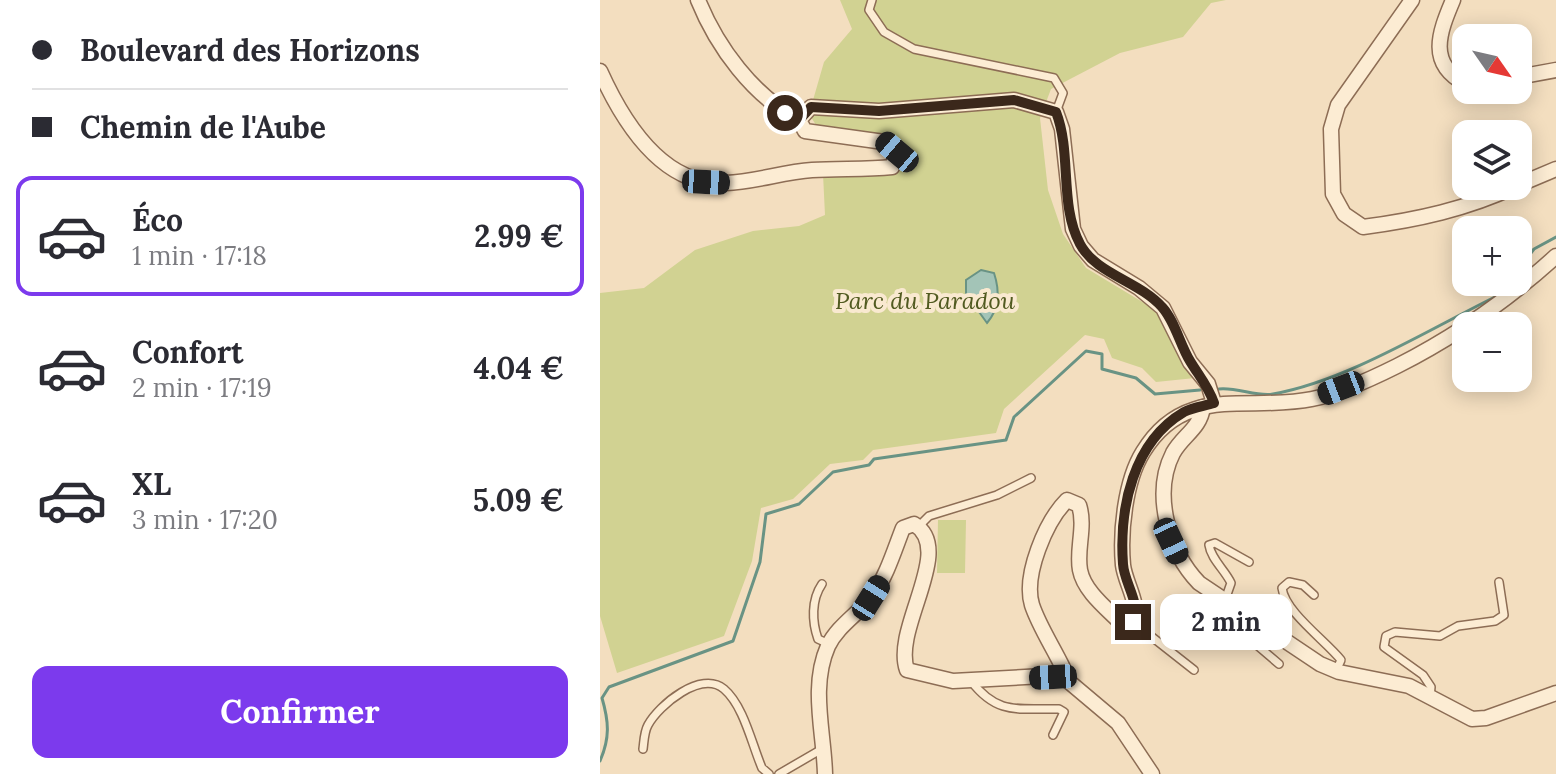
<!DOCTYPE html>
<html lang="fr">
<head>
<meta charset="utf-8">
<style>
  body { margin:0; font-family:Lora,serif; background:#f2f2f3; color:#2b2b33; height:100vh; display:flex; flex-direction:column; font-size:30px; white-space:nowrap }
  * { box-sizing:border-box; margin:0 }
  p { font-size:26px; color:#7c7c81 }
  .icon { flex:none; width:44px; height:44px; fill:none; stroke:currentColor; stroke-width:2; stroke-linecap:round; stroke-linejoin:round }
  .map { position:relative; flex:1; overflow:hidden }
  .sheet { display:flex; flex-direction:column; background:#fff; width:600px }
  .sheet>* { flex:none }
  .top-card { display:grid; align-content:center; height:176px; padding:0 32px; background:#fff }
  .needle { width:52px; rotate:124deg }
  .buttons { position:absolute; left:852px; top:24px; display:grid; gap:16px }
  .buttons a { display:grid; place-items:center; width:80px; height:80px; border-radius:16px; background:#fff; box-shadow:0 4px 20px #0003; font-size:40px }
  .end { position:absolute; width:36px; height:36px; margin:-18px; border:10px solid #3b281b; background:#fff; box-shadow:0 0 0 4px #fff }
  .from { border-radius:50% }
  .bubble { position:absolute; height:56px; border-radius:16px; background:#fff; box-shadow:0 4px 20px #0003; font-size:26px; font-weight:700; line-height:56px; text-align:center }
  .car { position:absolute; width:24px; height:48px; margin:-24px -12px; border-radius:10px; box-shadow:0 0 6px 2px #0007; background:linear-gradient(#222 24%,#8ab4d8 0 40%,#222 0 76%,#8ab4d8 0 86%,#222 0) }
  .top-card b { display:flex; align-items:center; gap:28px; height:76px; font-size:30px }
  .top-card b+b { border-top:2px solid #e1e1e2 }
  .top-card i { width:20px; height:20px; background:#2b2b33 }
  ul { padding:0; list-style:none }
  li { display:flex; align-items:center; gap:24px; height:120px; margin:0 16px 12px; padding:0 16px; border:4px solid transparent; border-radius:16px }
  li div { flex:1 }
  li b { display:block; font-size:30px }
  li em { font-style:normal; font-weight:700 }
  li.active { border-color:#7c3aed }
  li>.icon { width:72px; height:72px; stroke-width:1.5 }
  .button { display:flex; gap:16px; margin-top:auto; padding:16px 32px }
  .button a { flex:1; height:92px; border-radius:16px; background:#7c3aed; color:#fff; font-size:32px; font-weight:700; line-height:92px; text-align:center }
  main { display:flex; flex:1; min-height:0 }
  .map>svg:first-child { display:block }
  .green { fill:#d1d292 }
  .water { fill:#a3c4b7; stroke:#699384; stroke-width:2 }
  .lines { fill:none; stroke-linecap:round; stroke-linejoin:round }
  .stream { stroke:#699384; stroke-width:3 }
  .lane-casing { stroke:#8d6d55; stroke-width:10 }
  .street-casing { stroke:#8d6d55; stroke-width:17 }
  .lane { stroke:#fcecd3; stroke-width:7 }
  .street { stroke:#fcecd3; stroke-width:14 }
  .route { stroke:#3b281b; stroke-width:10 }
  .labels { text-anchor:middle; stroke-width:8; stroke-linejoin:round; paint-order:stroke }
  .park-label { font-size:24px; font-style:italic; fill:#515a20; stroke:#f9e9d0 }
</style>
</head>
<body>
<main>
<section class="sheet">
<div class="top-card">
<b><i class="from"></i>Boulevard des Horizons</b>
<b><i></i>Chemin de l'Aube</b>
</div>
<ul>
<li class="active"><svg class="icon" aria-label="car" viewBox="0 0 24 24"><path d="M5 17H2v-5l4-1 3-4h7l3 4 3 1v5h-3M9 17h6M6 11h13"/><circle cx="7" cy="17" r="2"/><circle cx="17" cy="17" r="2"/></svg><div><b>Éco</b><p>1 min · 17:18</p></div><em>2.99 €</em></li>
<li><svg class="icon" aria-label="car" viewBox="0 0 24 24"><path d="M5 17H2v-5l4-1 3-4h7l3 4 3 1v5h-3M9 17h6M6 11h13"/><circle cx="7" cy="17" r="2"/><circle cx="17" cy="17" r="2"/></svg><div><b>Confort</b><p>2 min · 17:19</p></div><em>4.04 €</em></li>
<li><svg class="icon" aria-label="car" viewBox="0 0 24 24"><path d="M5 17H2v-5l4-1 3-4h7l3 4 3 1v5h-3M9 17h6M6 11h13"/><circle cx="7" cy="17" r="2"/><circle cx="17" cy="17" r="2"/></svg><div><b>XL</b><p>3 min · 17:20</p></div><em>5.09 €</em></li>
</ul>
<div class="button"><a>Confirmer</a></div>
</section>
<div class="map">
<svg width="956" height="774" viewBox="0 0 956 774">
  <rect width="100%" height="100%" fill="#f3debf"/>
  <g class="green">
    <polygon points="240,0 626,0 611,3 583,37 520,53 451,89 440,118 448,190 463,234 486,268 554,309 595,378 556,382 542,368 512,358 504,339 485,335 404,409 396,433 273,450 263,460 230,464 193,499 161,508 152,561 124,636 17,673 0,616 0,293 44,288 95,250 153,231 199,226 225,215 223,174 299,171 306,150 289,135 216,125 209,114 224,62 252,29"/>
    <polygon points="338,520 366,520 365,573 337,573"/>
  </g>
  <path class="water" d="M381,270L394,273C400,291 399,309 387,323L366,294V280Z"/>
  <g class="lines">
    <g class="stream">
      <polyline points="918,270 934,249 956,237"/>
      <path d="M619,389C637,387 657,397 673,394C747,381 831,328 899,295L908,282"/>
      <path d="M0,761C10,738 9,722 2,698L9,687L133,641L160,562L166,514L199,504L233,472L269,465L274,459L406,440L414,417L486,351L502,354V369L536,378L555,394L600,390"/>
    </g>
    <g class="lane-casing">
      <g id="lane">
        <polyline points="272,0 269,10 284,32 314,49 454,78 463,93 456,112"/>
        <polyline points="318,527 329,516 397,495 431,478"/>
        <path d="M222,584C211,600 212,622 218,639L229,644"/>
        <polyline points="612,591 610,600 617,611 679,664"/>
        <path d="M714,595L703,585L689,582L682,588C685,612 726,641 741,660L736,671"/>
        <path d="M625,600L631,583C625,570 611,559 609,545L615,543L649,562"/>
        <polyline points="533,622 594,670"/>
        <path d="M371,681C398,716 419,708 459,709L464,712L453,735"/>
        <polyline points="830,697 831,687 823,675 784,647 786,636 795,632 840,636 858,626 895,621 904,615 899,582"/>
        <path d="M43,749C44,742 44,732 48,725C59,705 101,670 124,689C144,706 152,745 162,768L169,774"/>
        <polyline points="179,774 222,749"/>
      </g>
    </g>
    <g class="street-casing">
      <g id="street">
        <path d="M98,0C117,47 153,96 199,120"/>
        <path d="M812,0L738,105L731,129L733,194L744,214L763,227C817,220 867,209 916,186"/>
        <path d="M853,0C839,33 827,64 866,84"/>
        <path d="M0,71C23,122 62,187 126,183C155,182 183,172 212,170C238,168 265,170 292,167L297,152L284,142L205,131L199,120L211,107L279,111L414,100L456,112L462,129L473,229L481,246L493,260L539,288L563,308L590,362L608,384L614,403"/>
        <polyline points="918,77 956,70"/>
        <polyline points="918,185 956,169"/>
        <path d="M603,407C600,429 583,435 573,453C552,494 569,552 599,583L720,664L739,672L809,686L872,719L886,718L956,693"/>
        <path d="M461,675L463,668C453,647 439,626 432,605C423,575 446,521 467,500L479,505C486,527 476,549 480,570C484,591 506,608 520,622H533C541,605 525,583 523,565C520,532 525,481 543,452C585,383 648,412 712,399C739,394 773,378 797,366C854,337 909,299 956,256"/>
        <polyline points="461,675 518,723 552,774"/>
        <path d="M225,774C224,732 210,687 228,646C238,625 260,613 273,595C287,575 294,551 303,528L314,524C356,549 292,628 307,670L353,681L461,675"/>
      </g>
    </g>
    <use href="#lane" class="lane"/>
    <use href="#street" class="street"/>
  </g>
  <g class="lines">
    <path class="route" d="M185,113L199,120L211,107L279,111L414,100L456,112C472,153 459,205 480,244C496,274 539,281 562,307C575,321 580,345 590,361C599,376 608,386 614,403C605,406 593,407 584,412C533,442 519,508 523,564C524,583 542,605 533,622"/>
  </g>
  <g class="labels">
    <g class="park-label">
      <text x="325" y="309">Parc du Paradou</text>
    </g>
  </g>
</svg>
<div class="buttons">
<a><svg class="needle" viewBox="-14 -14 28 28"><path d="M0-13l5 13h-10z" fill="#e53935"/><path d="M0 13l5-13h-10z" fill="#7c7c81"/></svg></a>
<a><svg class="icon" aria-label="layers" viewBox="0 0 24 24"><path d="M12 4l9 5-9 5-9-5zM3 14l9 5 9-5"/></svg></a>
<a>+</a>
<a>−</a>
</div>
<i class="end from" style="left:185px;top:113px"></i>
<i class="end" style="left:533px;top:622px"></i>
<div class="bubble" style="left:560px;top:594px;width:132px">2 min</div>
<i class="car" style="left:297px;top:152px;rotate:310deg"></i>
<i class="car" style="left:106px;top:182px;rotate:93deg"></i>
<i class="car" style="left:741px;top:388px;rotate:249deg"></i>
<i class="car" style="left:571px;top:541px;rotate:155deg"></i>
<i class="car" style="left:271px;top:598px;rotate:32deg"></i>
<i class="car" style="left:453px;top:677px;rotate:267deg"></i>
</div>
</main>
</body>
</html>
